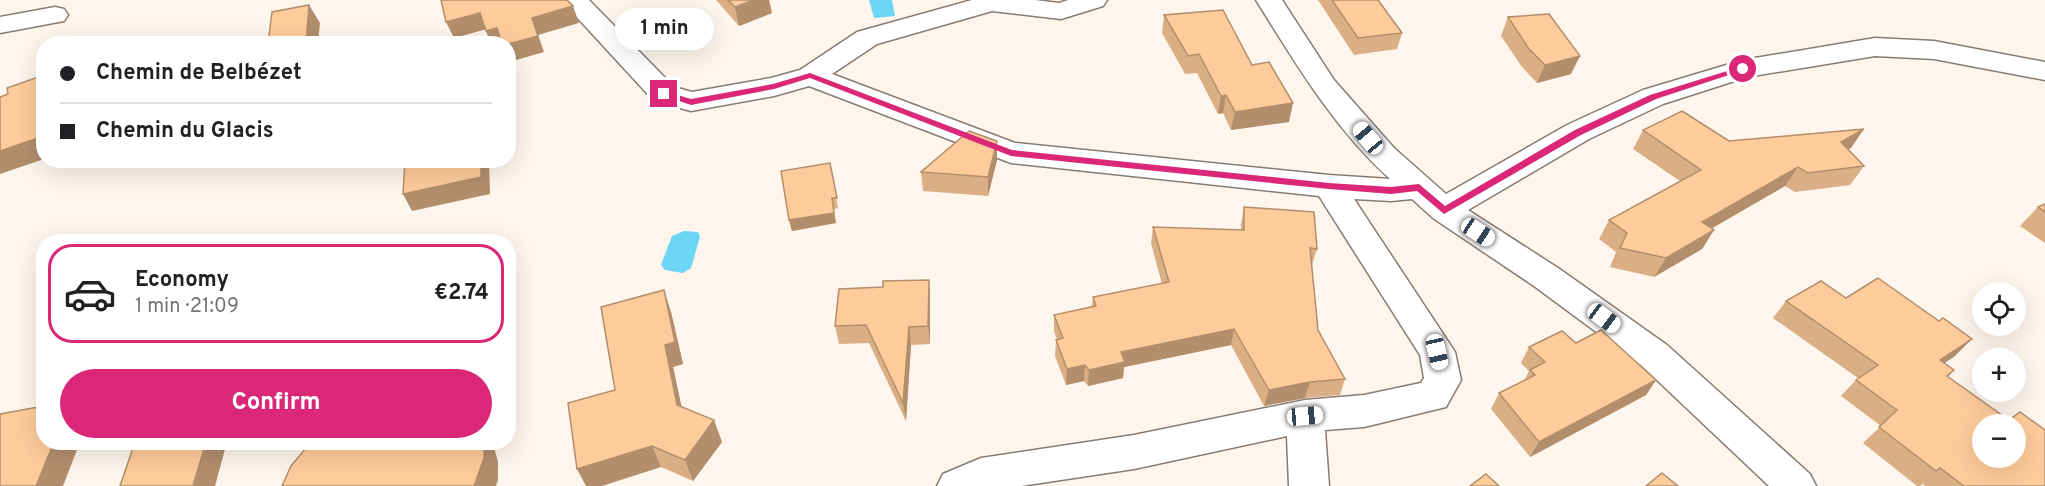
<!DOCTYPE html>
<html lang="en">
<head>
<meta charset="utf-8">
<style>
  body { margin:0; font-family:Overpass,sans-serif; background:#f2f2f2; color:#202124; height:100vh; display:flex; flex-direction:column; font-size:22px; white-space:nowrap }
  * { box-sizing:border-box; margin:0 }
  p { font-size:20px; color:#757577 }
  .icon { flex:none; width:33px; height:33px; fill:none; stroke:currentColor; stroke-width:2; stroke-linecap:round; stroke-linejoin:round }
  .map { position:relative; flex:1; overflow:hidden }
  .sheet { position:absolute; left:36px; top:234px; width:480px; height:216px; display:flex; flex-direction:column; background:#fff; border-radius:24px; box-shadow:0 6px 24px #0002 }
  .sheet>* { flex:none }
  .banner { position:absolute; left:36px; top:36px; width:480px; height:132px; border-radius:24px; box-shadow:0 6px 24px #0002; display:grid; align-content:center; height:132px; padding:0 24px; background:#fff }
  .controls { position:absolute; left:1972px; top:282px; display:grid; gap:12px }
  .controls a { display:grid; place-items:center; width:54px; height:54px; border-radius:50%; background:#fff; box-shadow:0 6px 24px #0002; font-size:30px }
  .end { position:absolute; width:27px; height:27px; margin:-14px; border:8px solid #db2777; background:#fff; box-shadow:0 0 0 3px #fff }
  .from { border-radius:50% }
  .bubble { position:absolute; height:42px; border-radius:21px; background:#fff; box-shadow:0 6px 24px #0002; font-size:20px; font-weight:700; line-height:42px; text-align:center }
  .car { position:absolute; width:18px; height:36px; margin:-18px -9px; border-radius:8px; box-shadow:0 0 4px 2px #0007; background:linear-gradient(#fff 24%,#345 0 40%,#fff 0 76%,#345 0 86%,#fff 0) }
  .banner b { display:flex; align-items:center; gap:21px; height:57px; font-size:22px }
  .banner b+b { border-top:2px solid #e0e0e0 }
  .banner i { width:15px; height:15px; background:#202124 }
  ul { padding:10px 0 0; list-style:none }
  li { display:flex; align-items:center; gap:18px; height:99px; margin:0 12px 9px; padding:0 12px; border:3px solid #e0e0e0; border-radius:24px }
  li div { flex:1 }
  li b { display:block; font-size:22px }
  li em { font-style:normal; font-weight:700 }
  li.current { border-color:#db2777 }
  li>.icon { width:54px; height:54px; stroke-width:1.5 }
  .primary-button { display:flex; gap:12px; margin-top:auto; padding:12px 24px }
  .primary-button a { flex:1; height:69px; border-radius:36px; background:#db2777; color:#fff; font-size:24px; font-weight:700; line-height:69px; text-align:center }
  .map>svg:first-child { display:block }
  .water { fill:#6dd6f4 }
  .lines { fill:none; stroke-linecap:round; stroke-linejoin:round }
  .minor-casing { stroke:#877c73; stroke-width:3 }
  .minor { fill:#fff; fill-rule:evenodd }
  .wall { fill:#daaf85 }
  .shaded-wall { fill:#b28e6c }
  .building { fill:#fecb9b; stroke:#b28e6c; stroke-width:1.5; fill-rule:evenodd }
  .route { fill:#db2777 }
</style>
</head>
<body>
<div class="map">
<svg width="2045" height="486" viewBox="0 0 2045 486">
  <rect width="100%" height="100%" fill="#fef5ec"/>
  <g class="water">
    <polygon points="869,0 892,0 895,16 874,18"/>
    <polygon points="684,231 698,232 700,237 691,268 683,273 665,270 661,265 672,236"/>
  </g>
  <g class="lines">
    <g class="minor-casing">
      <g id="minor">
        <path d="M561,0H589L674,87L692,92L771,78L800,70L857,32L972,0H1035L1059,3L1068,0H1107L1103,6L1061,19L992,11L877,44L832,74L1015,143L1329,175L1390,179C1334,128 1296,64 1256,0H1282L1334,80L1394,148L1446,194L1567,125L1643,90L1743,60L1875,38L1934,41L2045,62V80L1934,59L1875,56L1747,77L1663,104L1589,139L1468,210L1558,268L1667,345L1810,474L1816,486H1769L1641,365L1534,286L1433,218L1412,199L1391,201L1354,199L1455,352L1461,380L1446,407L1364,427L1325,430L1329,486H1289L1287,436L1134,469L1021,486H937L943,474L981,458L1134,435L1305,400L1364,395L1421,383L1424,378L1420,355L1319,196L1011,163L809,86L774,96L691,111L654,101Z"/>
        <polygon points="55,7 64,9 68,15 64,21 0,33 0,17"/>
      </g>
    </g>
    <use href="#minor" class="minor"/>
  </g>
  <g class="wall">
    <polygon points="716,0 769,0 772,13 739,26"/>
    <polygon points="1318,0 1378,0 1402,33 1397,49 1354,55"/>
    <polygon points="1164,15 1252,65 1289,122 1231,130 1223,113 1218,114 1197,73 1185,74 1162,33"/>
    <polygon points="1508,17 1571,74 1537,83 1522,67 1501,36"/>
    <polygon points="1643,130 1729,141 1851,148 1848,149 1864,166 1850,185 1795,192 1785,186 1711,228 1714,230 1702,249 1654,277 1610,267 1616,252 1599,239 1609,220 1680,181 1633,149"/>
    <polygon points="997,160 988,196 923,191 921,172"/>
    <polygon points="830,163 838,208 834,209 836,223 792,231 789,220"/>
    <polygon points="2045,204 2045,243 2020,226 2038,207"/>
    <polygon points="1244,207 1317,249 1312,265 1311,265 1318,330 1345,379 1340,395 1305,398 1264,406 1231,345 1124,367 1123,378 1088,386 1084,381 1066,385 1055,356 1056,340 1057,340 1054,331 1054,315 1092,306 1093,297 1162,284 1151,243 1153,227 1241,230 1241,224"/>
    <polygon points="929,280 930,298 930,344 911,345 906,421 869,343 839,344 835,326 883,287"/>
    <polygon points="1846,298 1955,356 1944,363 1954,370 1948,377 2045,486 1925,486 1923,484 1920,486 1917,486 1863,443 1881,426 1841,396 1858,378 1773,318 1786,301"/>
    <polygon points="671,312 683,364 673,367 681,407 722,442 693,481 661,467 615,390"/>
    <polygon points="1576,343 1656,380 1646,395 1530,457 1491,409 1499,393 1524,381 1529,371 1521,363 1529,347"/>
  </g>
  <g class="shaded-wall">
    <polygon points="754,0 769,0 772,13 739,26 735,7"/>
    <polygon points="309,5 320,23 318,44 306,44"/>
    <polygon points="573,6 579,23 538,35 544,52 509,62 508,44 532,18"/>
    <polygon points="480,13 487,29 454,38 446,22"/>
    <polygon points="497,28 503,44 491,44 486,31"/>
    <polygon points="1580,56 1571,74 1537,83 1545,65"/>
    <polygon points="1226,95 1223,113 1218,114 1221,96"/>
    <polygon points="1293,103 1289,122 1231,130 1235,112"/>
    <polygon points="1864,129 1851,148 1828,161 1841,142"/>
    <polygon points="44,136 44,159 0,174 0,151"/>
    <polygon points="997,141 997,160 988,196 988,177"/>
    <polygon points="481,160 489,160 490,194 412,211 403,194"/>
    <polygon points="1798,167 1785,186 1690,241 1702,222"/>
    <polygon points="834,213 836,223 792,231 789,220"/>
    <polygon points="1714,230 1702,249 1654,277 1666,258"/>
    <polygon points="929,280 930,298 930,344 928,326"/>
    <polygon points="664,290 671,312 683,364 673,367 686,427 677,405 665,345"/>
    <polygon points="909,327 911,345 906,421 903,403"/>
    <polygon points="1234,329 1231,345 1124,367 1123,378 1088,386 1089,370 1121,352"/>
    <polygon points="1972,339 1955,356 1924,377 1940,360"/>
    <polygon points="1085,365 1084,381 1066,385 1067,369"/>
    <polygon points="1656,380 1646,395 1530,457 1539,442"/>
    <polygon points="1310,382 1305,398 1264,406 1269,390"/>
    <polygon points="714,420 722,442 693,481 685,460"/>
    <polygon points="54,442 80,442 63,486 36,486"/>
    <polygon points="206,442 227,442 215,486 193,486"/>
    <polygon points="484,442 491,442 494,447 498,462 498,480 496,486 474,486"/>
    <polygon points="652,446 661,467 602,486 586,486 577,469"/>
  </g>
  <g class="building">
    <polygon points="441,0 567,0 573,6 532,18 538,36 508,44 502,44 497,28 486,31 480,13 446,22"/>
    <polygon points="728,0 754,0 735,7"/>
    <polygon points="1332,0 1378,0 1402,33 1358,38"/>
    <polygon points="309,5 306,44 268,44 272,12"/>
    <polygon points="1223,10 1252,65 1269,62 1293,103 1235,112 1226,95 1221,96 1199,54 1188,56 1164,15"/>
    <polygon points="1549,14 1580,56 1545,65 1529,49 1508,17"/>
    <polygon points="44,75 44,136 0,151 0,97 8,94 7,88"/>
    <polygon points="1682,111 1729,141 1864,129 1841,142 1864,166 1808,173 1798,167 1702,222 1714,230 1666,258 1620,248 1627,233 1609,220 1701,170 1643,130"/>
    <polygon points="969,131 997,141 988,177 921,172"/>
    <polygon points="405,160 481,160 481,177 403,194"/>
    <polygon points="830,163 837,198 832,198 834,213 789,220 781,171"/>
    <polygon points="2045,204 2045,212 2038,207"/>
    <polygon points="1244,207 1314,212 1317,249 1310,248 1318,330 1345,379 1310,382 1269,390 1234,329 1121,352 1125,362 1089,370 1085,365 1067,369 1056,340 1063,338 1054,315 1096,306 1093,297 1169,282 1153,227 1244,230"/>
    <path d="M1878,278L1939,321L1943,318L1972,339L1940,360L1954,370L1947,376L2009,420L2020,412L2045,430V486H1964L1940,468L1936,471L1879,427L1897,410L1856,380L1878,365L1786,301L1821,281L1846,298ZM1983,424H2016V458H1983Z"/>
    <polygon points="929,280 928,326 909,327 903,403 866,325 835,326 839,289 883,287 883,281"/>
    <polygon points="664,290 675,342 665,345 677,405 714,420 685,460 652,446 577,469 568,403 615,390 601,307"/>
    <polygon points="1601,330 1656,380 1539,442 1499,393 1535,375 1530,370 1545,362 1529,347 1562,331 1576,343"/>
    <polygon points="44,406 44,442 54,442 36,486 0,486 0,414"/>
    <polygon points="135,442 206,442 193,486 120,486"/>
    <polygon points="311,442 484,442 484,458 474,486 282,486 291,466"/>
    <polygon points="1662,473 1678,486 1646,486"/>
    <polygon points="1486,474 1499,486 1470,486"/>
  </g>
  <polygon class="route" points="1740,67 1747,69 1656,99 1581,135 1444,214 1417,191 1391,194 1329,189 1011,156 810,78 774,89 691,105 659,94 664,91 691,99 773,84 810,73 1012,150 1329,183 1391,187 1419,184 1445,206 1575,130 1650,95"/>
</svg>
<div class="controls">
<a><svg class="icon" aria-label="locate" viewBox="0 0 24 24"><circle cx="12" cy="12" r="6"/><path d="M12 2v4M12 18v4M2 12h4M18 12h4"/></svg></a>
<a>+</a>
<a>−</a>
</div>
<i class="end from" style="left:1743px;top:69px"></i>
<i class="end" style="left:664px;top:94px"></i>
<div class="bubble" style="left:615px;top:8px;width:99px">1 min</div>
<i class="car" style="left:1368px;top:138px;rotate:320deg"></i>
<i class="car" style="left:1478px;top:232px;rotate:123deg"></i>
<i class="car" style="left:1604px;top:318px;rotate:127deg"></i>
<i class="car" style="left:1437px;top:352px;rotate:167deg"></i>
<i class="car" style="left:1305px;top:416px;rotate:85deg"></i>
<div class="banner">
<b><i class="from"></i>Chemin de Belbézet</b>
<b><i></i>Chemin du Glacis</b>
</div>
<section class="sheet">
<ul>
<li class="current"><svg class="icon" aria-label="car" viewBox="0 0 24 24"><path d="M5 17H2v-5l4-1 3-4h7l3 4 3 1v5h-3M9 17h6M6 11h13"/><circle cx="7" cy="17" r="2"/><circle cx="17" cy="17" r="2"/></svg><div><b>Economy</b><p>1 min · 21:09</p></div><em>€2.74</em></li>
</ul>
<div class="primary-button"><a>Confirm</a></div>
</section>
</div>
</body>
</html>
